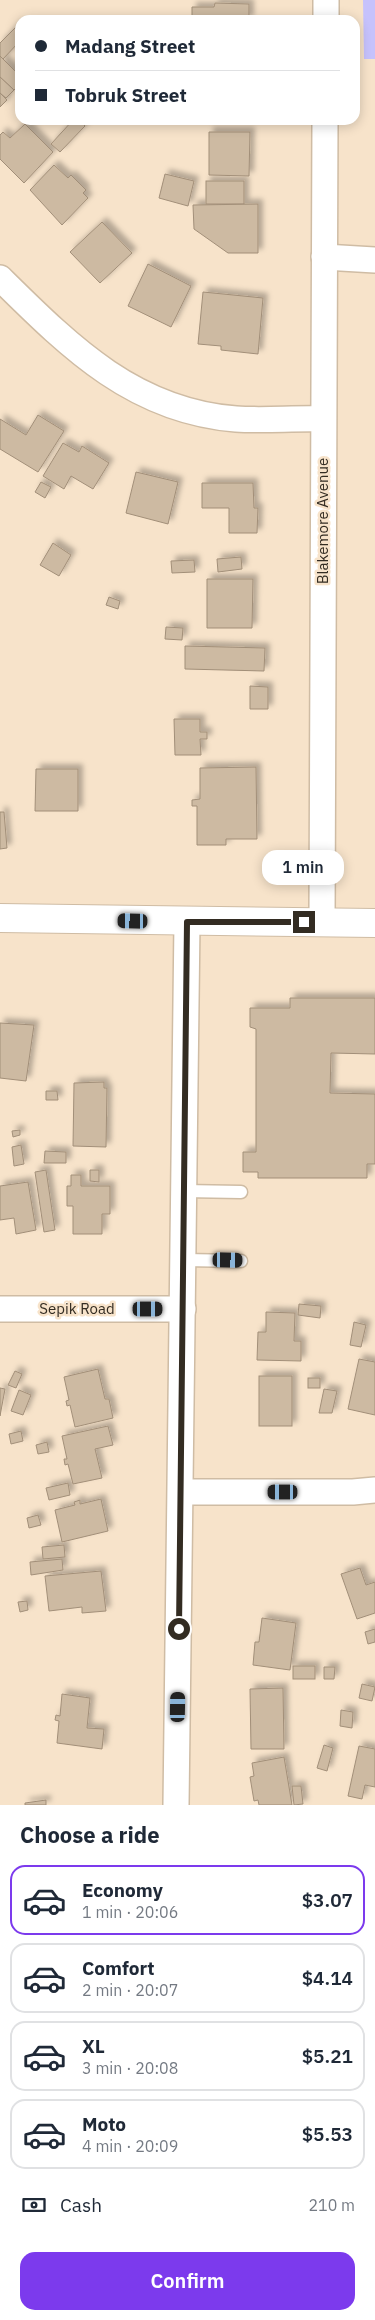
<!DOCTYPE html>
<html lang="en">
<head>
<meta charset="utf-8">
<style>
  body { margin:0; font-family:"IBM Plex Sans",sans-serif; background:#f2f2f3; color:#1f2937; height:100vh; display:flex; flex-direction:column; font-size:19px; white-space:nowrap }
  * { box-sizing:border-box; margin:0 }
  p { font-size:16px; color:#747a83 }
  .icon { flex:none; width:28px; height:28px; fill:none; stroke:currentColor; stroke-width:2; stroke-linecap:round; stroke-linejoin:round }
  .map { position:relative; height:1805px; overflow:hidden }
  .details { display:flex; flex-direction:column; background:#fff; flex:1 }
  .details>* { flex:none }
  .guide { position:absolute; left:15px; top:15px; width:345px; height:110px; border-radius:15px; box-shadow:0 2px 12px #0003; display:grid; align-content:center; height:110px; padding:0 20px; background:#fff }
  .end { position:absolute; width:22px; height:22px; margin:-11px; border:6px solid #332c22; background:#fff; box-shadow:0 0 0 2px #fff }
  .from { border-radius:50% }
  .bubble { position:absolute; height:35px; border-radius:15px; background:#fff; box-shadow:0 2px 12px #0003; font-size:16px; font-weight:600; line-height:35px; text-align:center }
  .car { position:absolute; width:15px; height:30px; margin:-15px -8px; border-radius:6px; box-shadow:0 0 4px 1px #0007; background:linear-gradient(#222 24%,#8ab4d8 0 40%,#222 0 76%,#8ab4d8 0 86%,#222 0) }
  .guide b { display:flex; align-items:center; gap:18px; height:48px; font-size:19px }
  .guide b+b { border-top:1px solid #e0e1e3 }
  .guide i { width:12px; height:12px; background:#1f2937 }
  ul { padding:0; list-style:none }
  li { display:flex; align-items:center; gap:15px; height:70px; margin:0 10px 8px; padding:0 10px; border:2px solid #e0e1e3; border-radius:15px }
  li div { flex:1 }
  li b { display:block; font-size:19px }
  li em { font-style:normal; font-weight:600 }
  li.current { border-color:#7c3aed }
  li>.icon { width:45px; height:45px; stroke-width:1.5 }
  h2 { padding:0 20px; font-size:22px; line-height:60px }
  .pay { display:flex; align-items:center; gap:12px; height:55px; padding:0 20px; font-size:19px }
  .pay p { margin-inline-start:auto }
  .button { display:flex; gap:10px; margin-top:auto; padding:10px 20px }
  .button a { flex:1; height:58px; border-radius:15px; background:#7c3aed; color:#fff; font-size:20px; font-weight:600; line-height:58px; text-align:center }
  .map>svg:first-child { display:block }
  .green { fill:#c6c2fc }
  .building { fill:#cdbaa2; stroke:#a28f79; filter:url(#shadow) }
  .lines { fill:none; stroke-linecap:round; stroke-linejoin:round }
  .service-casing { stroke:#cfbca4; stroke-width:15 }
  .minor-casing { stroke:#cfbca4; stroke-width:28 }
  .tertiary-casing { stroke:#cfbca4; stroke-width:30 }
  .service { stroke:#fff; stroke-width:12 }
  .minor { stroke:#fff; stroke-width:25 }
  .tertiary { stroke:#fff; stroke-width:28 }
  .route { stroke:#332c22; stroke-width:6 }
  .labels { text-anchor:middle; stroke-width:5; stroke-linejoin:round; paint-order:stroke }
  .street-label { font-size:15px; fill:#332c22; stroke:#f7e3ca }
</style>
</head>
<body>
<div class="map">
<svg width="375" height="1805" viewBox="0 0 375 1805">
  <defs>
    <filter id="shadow"><feDropShadow dx="4.5" dy="-4.5" stdDeviation="2.5" flood-color="#0004"/></filter>
  </defs>
  <rect width="100%" height="100%" fill="#f7e3ca"/>
  <polygon class="green" points="363,0 375,0 375,59 364,59"/>
  <g class="building">
    <polygon points="215,3 249,4 249,20 192,20 192,7 214,7"/>
    <polygon points="19,24 20,41 3,59 0,56 0,43"/>
    <polygon points="0,56 20,76 20,84 14,90 0,77"/>
    <polygon points="0,77 14,90 6,98 0,93"/>
    <polygon points="0,93 7,100 0,107"/>
    <polygon points="73,120 79,120 85,126 60,152 51,144"/>
    <polygon points="25,124 53,152 24,183 0,159 0,135 3,132 10,138"/>
    <polygon points="209,132 250,132 249,176 209,175"/>
    <polygon points="54,165 68,178 71,175 86,190 83,193 88,198 62,225 30,190"/>
    <polygon points="165,174 194,181 188,206 159,198"/>
    <rect x="206" y="181" width="38" height="23"/>
    <polygon points="258,204 258,253 228,253 194,229 193,205"/>
    <polygon points="102,222 132,253 100,283 70,252"/>
    <polygon points="148,264 191,286 171,327 128,306"/>
    <polygon points="203,292 263,298 258,354 221,350 221,346 198,344"/>
    <polygon points="38,415 64,431 38,472 0,449 0,419 26,435"/>
    <polygon points="63,443 79,452 82,446 109,463 93,489 71,476 64,489 43,476"/>
    <polygon points="136,472 178,482 168,524 126,513"/>
    <polygon points="41,482 51,487 45,498 35,492"/>
    <polygon points="202,483 253,483 254,508 258,508 257,533 229,533 229,508 202,508"/>
    <polygon points="53,543 71,555 59,576 40,565"/>
    <polygon points="241,557 242,569 218,572 217,559"/>
    <polygon points="194,560 195,572 172,573 171,561"/>
    <polygon points="207,579 253,579 252,628 207,628"/>
    <polygon points="109,597 120,601 118,609 106,605"/>
    <polygon points="166,627 183,628 182,640 165,639"/>
    <polygon points="185,646 265,648 264,671 185,669"/>
    <polygon points="250,686 268,687 268,709 250,709"/>
    <polygon points="174,719 200,719 200,732 207,732 207,739 200,739 201,755 175,755"/>
    <polygon points="256,767 257,839 226,839 226,845 197,845 197,806 192,806 192,800 200,799 200,768"/>
    <polygon points="36,769 78,769 78,811 35,811"/>
    <polygon points="0,812 4,812 7,848 0,849"/>
    <polygon points="290,998 375,998 375,1054 331,1053 330,1093 375,1094 375,1164 367,1164 367,1178 258,1178 258,1172 243,1172 243,1152 256,1152 256,1029 250,1027 250,1008 290,1008"/>
    <polygon points="0,1023 34,1025 26,1081 0,1078"/>
    <polygon points="104,1082 104,1088 107,1088 106,1147 73,1146 74,1083"/>
    <polygon points="46,1091 57,1091 58,1100 46,1100"/>
    <polygon points="20,1130 20,1135 13,1137 12,1131"/>
    <polygon points="21,1145 24,1164 14,1166 12,1147"/>
    <polygon points="45,1151 66,1152 66,1163 44,1163"/>
    <polygon points="46,1170 55,1230 44,1232 35,1172"/>
    <polygon points="90,1170 99,1170 99,1182 90,1181"/>
    <polygon points="71,1175 81,1175 81,1186 110,1186 110,1214 102,1214 102,1234 73,1234 73,1206 67,1206 67,1186 71,1186"/>
    <polygon points="28,1182 36,1230 16,1234 14,1218 0,1220 0,1186"/>
    <polygon points="299,1304 321,1306 320,1318 298,1315"/>
    <polygon points="266,1312 295,1313 294,1341 301,1341 301,1361 257,1360 258,1332 266,1332"/>
    <polygon points="354,1322 366,1325 361,1347 350,1345"/>
    <polygon points="359,1359 375,1362 375,1415 348,1409"/>
    <polygon points="98,1369 105,1399 109,1399 113,1418 75,1427 70,1405 67,1406 66,1401 69,1400 64,1377"/>
    <polygon points="15,1371 22,1374 16,1388 8,1385"/>
    <rect x="259" y="1376" width="33" height="50"/>
    <rect x="308" y="1378" width="12" height="10"/>
    <polygon points="0,1388 5,1389 0,1416"/>
    <polygon points="324,1389 337,1391 332,1413 319,1413"/>
    <polygon points="19,1390 31,1395 23,1415 11,1411"/>
    <polygon points="108,1426 113,1445 95,1449 102,1478 73,1484 68,1464 65,1465 64,1459 67,1459 62,1436"/>
    <polygon points="21,1431 23,1441 11,1444 9,1434"/>
    <polygon points="47,1442 49,1452 38,1454 36,1445"/>
    <polygon points="68,1483 70,1495 49,1500 46,1488"/>
    <polygon points="101,1499 108,1531 62,1542 55,1510 75,1505 74,1502 80,1500 80,1504"/>
    <polygon points="38,1515 41,1525 29,1528 27,1518"/>
    <polygon points="64,1545 65,1557 43,1559 42,1547"/>
    <polygon points="62,1559 63,1570 31,1575 30,1562"/>
    <polygon points="360,1568 366,1585 375,1582 375,1613 357,1619 341,1574"/>
    <polygon points="101,1571 106,1611 82,1613 82,1607 49,1611 45,1576"/>
    <polygon points="27,1601 28,1610 20,1612 18,1602"/>
    <polygon points="262,1618 296,1623 290,1670 253,1665 255,1642 259,1642"/>
    <polygon points="375,1629 375,1642 368,1644 365,1632"/>
    <rect x="293" y="1666" width="22" height="13"/>
    <polygon points="324,1667 335,1667 334,1679 324,1679"/>
    <polygon points="362,1684 375,1687 372,1701 359,1698"/>
    <polygon points="283,1688 284,1749 251,1749 250,1689"/>
    <polygon points="62,1694 90,1698 87,1728 104,1729 102,1749 57,1743 59,1721 55,1720 56,1715 60,1716"/>
    <polygon points="341,1710 353,1712 352,1728 340,1726"/>
    <polygon points="324,1745 333,1748 327,1771 317,1768"/>
    <polygon points="359,1746 375,1749 375,1787 365,1785 362,1799 348,1796"/>
    <polygon points="284,1757 292,1805 259,1805 258,1800 254,1801 250,1777 254,1776 252,1763"/>
    <polygon points="292,1786 301,1786 303,1804 294,1805"/>
    <polygon points="46,1800 46,1805 25,1805 25,1803"/>
  </g>
  <g class="lines">
    <g class="service-casing">
      <g id="service">
        <polyline points="184,1191 241,1192"/>
        <polyline points="184,1260 241,1261"/>
      </g>
    </g>
    <g class="minor-casing">
      <g id="minor">
        <polyline points="326,20 326,0"/>
        <polyline points="324,257 375,260"/>
        <path d="M0,278C69,346 133,411 236,419C264,421 294,418 323,419"/>
        <polyline points="322,922 325,120"/>
        <polyline points="0,1309 183,1309"/>
        <polyline points="181,1492 353,1492 375,1490"/>
        <polyline points="176,1805 187,922"/>
      </g>
    </g>
    <g class="tertiary-casing">
      <polyline id="tertiary" points="0,918 375,923"/>
    </g>
    <use href="#service" class="service"/>
    <use href="#minor" class="minor"/>
    <use href="#tertiary" class="tertiary"/>
  </g>
  <g class="lines">
    <polyline class="route" points="179,1629 187,922 304,922"/>
  </g>
  <g class="labels">
    <g class="street-label">
      <text transform="translate(323 521) rotate(-90)" y="5">Blakemore Avenue</text>
      <text x="77" y="1314">Sepik Road</text>
    </g>
  </g>
</svg>
<i class="end from" style="left:179px;top:1629px"></i>
<i class="end" style="left:304px;top:922px"></i>
<div class="bubble" style="left:262px;top:850px;width:82px">1 min</div>
<i class="car" style="left:133px;top:921px;rotate:271deg"></i>
<i class="car" style="left:228px;top:1260px;rotate:91deg"></i>
<i class="car" style="left:148px;top:1309px;rotate:90deg"></i>
<i class="car" style="left:283px;top:1492px;rotate:270deg"></i>
<i class="car" style="left:178px;top:1707px;rotate:1deg"></i>
<div class="guide">
<b><i class="from"></i>Madang Street</b>
<b><i></i>Tobruk Street</b>
</div>
</div>
<section class="details">
<h2>Choose a ride</h2>
<ul>
<li class="current"><svg class="icon" aria-label="car" viewBox="0 0 24 24"><path d="M5 17H2v-5l4-1 3-4h7l3 4 3 1v5h-3M9 17h6M6 11h13"/><circle cx="7" cy="17" r="2"/><circle cx="17" cy="17" r="2"/></svg><div><b>Economy</b><p>1 min · 20:06</p></div><em>$3.07</em></li>
<li><svg class="icon" aria-label="car" viewBox="0 0 24 24"><path d="M5 17H2v-5l4-1 3-4h7l3 4 3 1v5h-3M9 17h6M6 11h13"/><circle cx="7" cy="17" r="2"/><circle cx="17" cy="17" r="2"/></svg><div><b>Comfort</b><p>2 min · 20:07</p></div><em>$4.14</em></li>
<li><svg class="icon" aria-label="car" viewBox="0 0 24 24"><path d="M5 17H2v-5l4-1 3-4h7l3 4 3 1v5h-3M9 17h6M6 11h13"/><circle cx="7" cy="17" r="2"/><circle cx="17" cy="17" r="2"/></svg><div><b>XL</b><p>3 min · 20:08</p></div><em>$5.21</em></li>
<li><svg class="icon" aria-label="car" viewBox="0 0 24 24"><path d="M5 17H2v-5l4-1 3-4h7l3 4 3 1v5h-3M9 17h6M6 11h13"/><circle cx="7" cy="17" r="2"/><circle cx="17" cy="17" r="2"/></svg><div><b>Moto</b><p>4 min · 20:09</p></div><em>$5.53</em></li>
</ul>
<div class="pay"><svg class="icon" aria-label="cash" viewBox="0 0 24 24"><path d="M3 7h18v10H3z"/><circle cx="12" cy="12" r="2"/></svg>Cash<p>210 m</p></div>
<div class="button"><a>Confirm</a></div>
</section>
</body>
</html>
